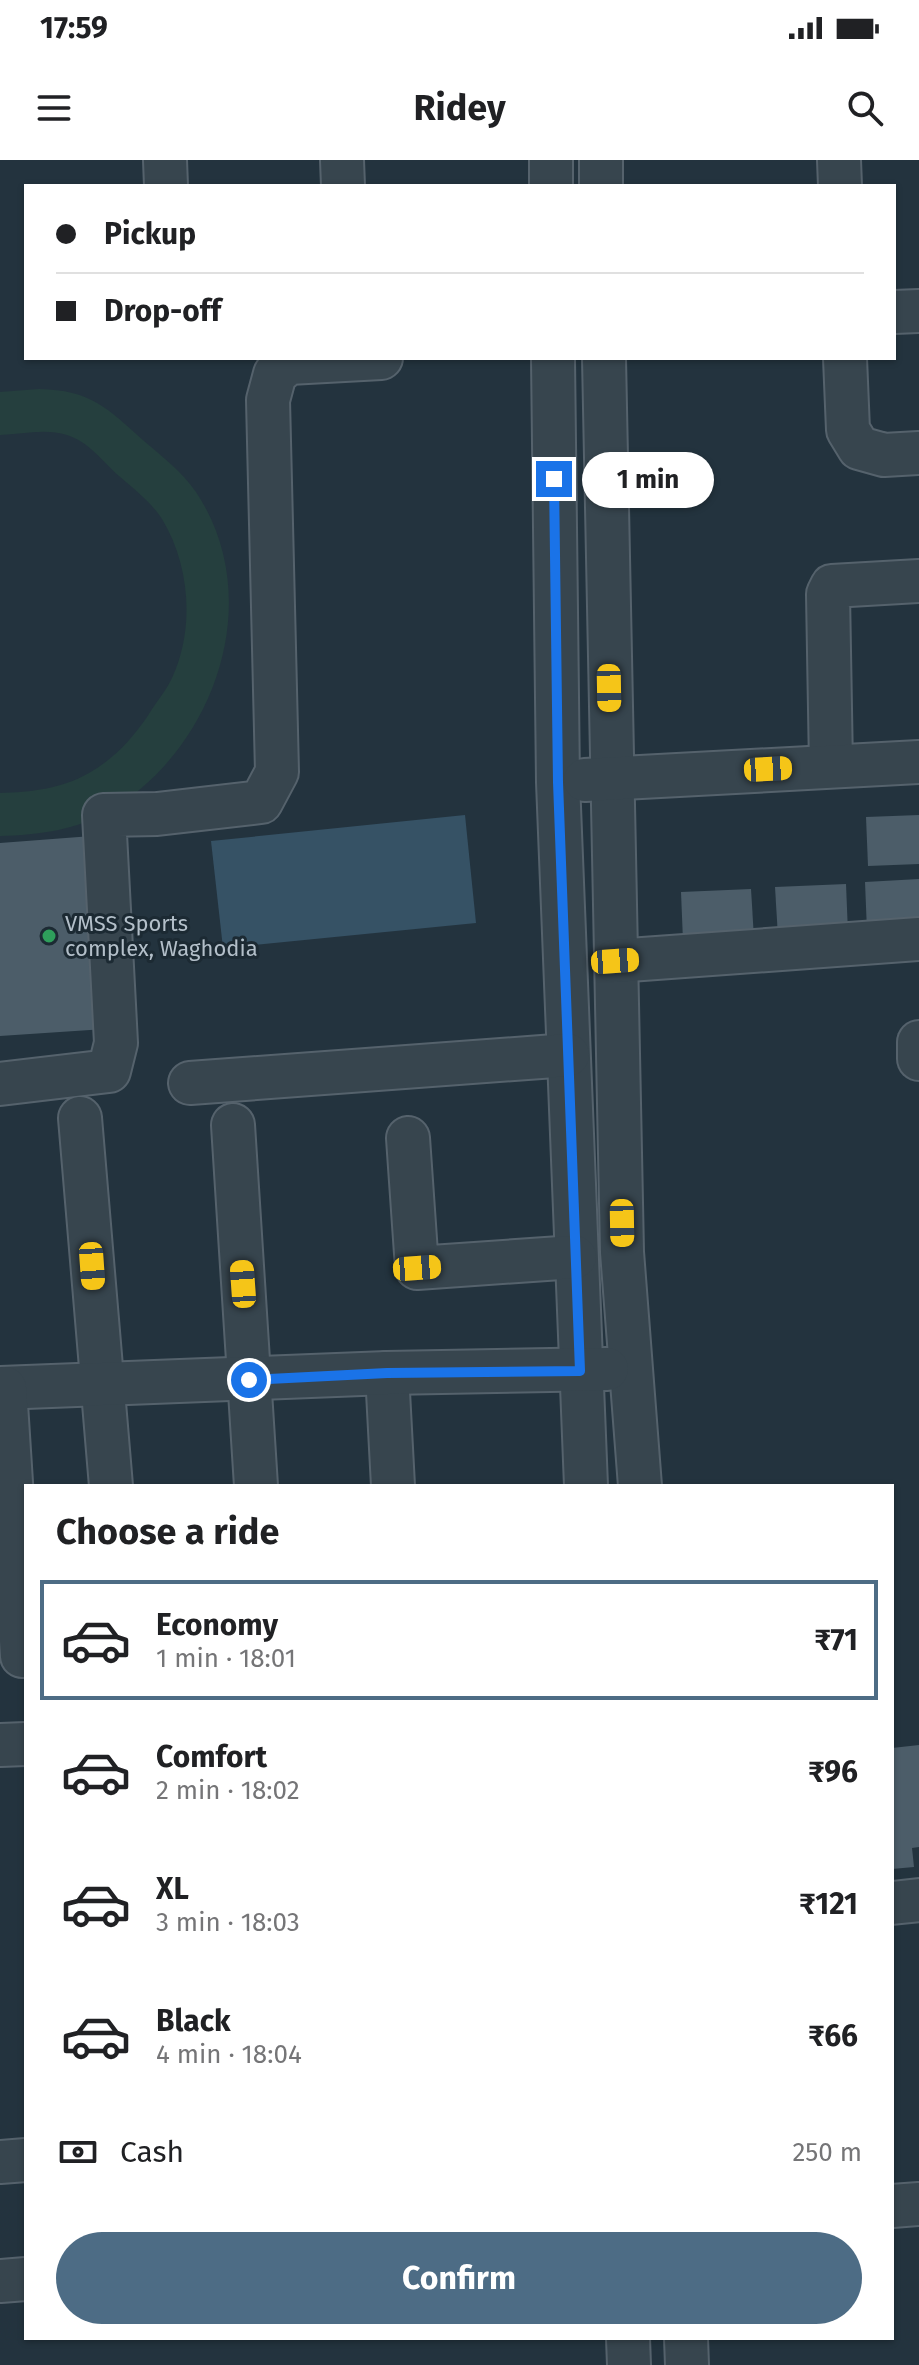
<!DOCTYPE html>
<html lang="en">
<head>
<meta charset="utf-8">
<style>
  body { margin:0; font-family:"Fira Sans",sans-serif; background:#f6f6f6; color:#202124; height:100vh; display:flex; flex-direction:column; font-size:30px; white-space:nowrap }
  * { box-sizing:border-box; margin:0 }
  p { font-size:26px; color:#757577 }
  .icon { flex:none; width:44px; height:44px; fill:none; stroke:currentColor; stroke-width:2; stroke-linecap:round; stroke-linejoin:round }
  .map { position:relative; flex:1; overflow:hidden }
  .drawer { position:absolute; left:24px; top:1324px; width:870px; height:856px; display:flex; flex-direction:column; background:#fff; border-radius:0px; box-shadow:0 2px 6px #0004 }
  .drawer>* { flex:none }
  .guide { position:absolute; left:24px; top:24px; width:872px; height:176px; border-radius:0px; box-shadow:0 2px 6px #0004; display:grid; align-content:center; height:176px; padding:0 32px; background:#fff }
  .end { position:absolute; width:36px; height:36px; margin:-18px; border:10px solid #1a73e8; background:#fff; box-shadow:0 0 0 4px #fff }
  .from { border-radius:50% }
  .bubble { position:absolute; height:56px; border-radius:28px; background:#fff; box-shadow:0 2px 6px #0004; font-size:26px; font-weight:700; line-height:56px; text-align:center }
  .car { position:absolute; width:24px; height:48px; margin:-24px -12px; border-radius:10px; box-shadow:0 0 6px 2px #0007; background:linear-gradient(#f5c518 24%,#345 0 40%,#f5c518 0 76%,#345 0 86%,#f5c518 0) }
  .guide b { display:flex; align-items:center; gap:28px; height:76px; font-size:30px }
  .guide b+b { border-top:2px solid #e0e0e0 }
  .guide i { width:20px; height:20px; background:#202124 }
  ul { padding:0; list-style:none }
  li { display:flex; align-items:center; gap:24px; height:120px; margin:0 16px 12px; padding:0 16px; border:4px solid transparent; border-radius:0px }
  li div { flex:1 }
  li b { display:block; font-size:30px }
  li em { font-style:normal; font-weight:700 }
  li.selected { border-color:#4d6c85 }
  li>.icon { width:72px; height:72px; stroke-width:1.5 }
  h2 { padding:0 32px; font-size:36px; line-height:96px }
  .pay { display:flex; align-items:center; gap:20px; height:88px; padding:0 32px; font-size:30px }
  .pay p { margin-inline-start:auto }
  .button { display:flex; gap:16px; margin-top:auto; padding:16px 32px }
  .button a { flex:1; height:92px; border-radius:48px; background:#4d6c85; color:#fff; font-size:32px; font-weight:700; line-height:92px; text-align:center }
  .status { display:flex; justify-content:space-between; align-items:center; height:56px; padding:0 40px; background:#fff; direction:ltr }
  .status svg { height:22px; fill:currentColor }
  header { display:flex; justify-content:space-between; align-items:center; height:104px; padding:0 32px; background:#fff; font-size:36px; font-weight:700 }
  .map>svg:first-child { display:block }
  .green { fill:#253f3e }
  .water { fill:#365265 }
  .building { fill:#4c5d69 }
  .lines { fill:none; stroke-linecap:round; stroke-linejoin:round }
  .minor-casing { stroke:#55626c; stroke-width:46 }
  .minor { stroke:#37454e; stroke-width:42 }
  .route { stroke:#1a73e8; stroke-width:10 }
  .leisure-dot { fill:#2e9e5b; stroke:#1c2a33; stroke-width:3 }
  .labels { text-anchor:middle; stroke-width:6; stroke-linejoin:round; paint-order:stroke }
  .poi-label { font-size:22px; fill:#b3bfc9; stroke:#1c2a33; text-anchor:start }
</style>
</head>
<body>
<div class="status"><b>17:59</b><svg viewBox="0 0 49 12"><path d="M0 12V9h3v3zM5 12V6h3v6zM10 12V3h3v9zM15 12V0h3v12zM26 1h20v11H26zM47 4h2v5h-2z"/></svg></div>
<header><svg class="icon" aria-label="menu" viewBox="0 0 24 24"><path d="M4 6h16M4 12h16M4 18h16"/></svg>Ridey<svg class="icon" aria-label="search" viewBox="0 0 24 24"><circle cx="10" cy="10" r="6"/><path d="M15 15l6 6"/></svg></header>
<div class="map">
<svg width="919" height="2205" viewBox="0 0 919 2205">
  <rect width="100%" height="100%" fill="#23333e"/>
  <path class="green" d="M39,229C91,230 107,248 144,281C163,297 182,312 196,332C267,438 216,587 111,650C77,670 39,675 0,676V633C31,632 61,629 89,613C114,599 133,578 149,554C156,542 166,531 172,518C195,469 190,405 162,359C151,342 134,329 119,316C102,301 89,282 67,275C46,268 22,274 0,275V232Z"/>
  <polygon class="water" points="465,655 476,763 223,788 211,681"/>
  <g class="building">
    <polygon points="919,655 919,704 868,706 866,657"/>
    <polygon points="92,676 105,869 0,876 0,683"/>
    <polygon points="919,719 919,769 867,771 865,722"/>
    <polygon points="846,724 848,773 778,777 775,727"/>
    <polygon points="751,729 754,778 683,781 681,732"/>
    <polygon points="919,1585 919,1687 912,1688 914,1707 892,1709 892,1588"/>
  </g>
  <g class="lines">
    <g class="minor-casing">
      <g id="minor">
        <polyline points="165,0 166,26"/>
        <polyline points="342,0 343,26"/>
        <polyline points="551,0 551,26"/>
        <polyline points="601,0 601,26"/>
        <polyline points="839,0 840,26"/>
        <polyline points="894,152 919,151"/>
        <polyline points="553,198 558,622 586,1326"/>
        <polyline points="604,198 622,1092 640,1326"/>
        <polyline points="845,198 848,270 859,288 884,295 919,293"/>
        <polyline points="831,606 828,434 832,426 919,421"/>
        <polyline points="585,620 919,602"/>
        <polyline points="615,801 919,779"/>
        <polyline points="919,882 919,899"/>
        <polyline points="190,923 568,895"/>
        <polyline points="0,924 109,911 116,883 104,655 157,654 261,642 277,612 268,240 275,214 289,203 381,198"/>
        <polyline points="80,958 111,1326"/>
        <polyline points="233,965 256,1326"/>
        <polyline points="408,978 417,1108 575,1097"/>
        <polyline points="387,1213 393,1326"/>
        <polyline points="0,1228 387,1213 607,1209"/>
        <polyline points="5,1228 22,1496"/>
        <polyline points="0,1585 26,1584"/>
        <polyline points="892,1743 919,1740"/>
        <polyline points="0,2002 26,2000"/>
        <polyline points="892,2046 919,2044"/>
        <polyline points="0,2121 26,2119"/>
        <polyline points="628,2178 629,2205"/>
        <polyline points="686,2178 687,2205"/>
      </g>
    </g>
    <use href="#minor" class="minor"/>
  </g>
  <g class="lines">
    <polyline class="route" points="249,1220 387,1213 580,1211 558,622 554,319"/>
  </g>
  <circle class="leisure-dot" cx="49" cy="776" r="8"/>
  <g class="labels">
    <g class="poi-label">
      <text x="65" y="771">VMSS Sports<tspan x="65" dy="25">complex, Waghodia</tspan></text>
    </g>
  </g>
</svg>
<i class="end from" style="left:249px;top:1220px"></i>
<i class="end" style="left:554px;top:319px"></i>
<div class="bubble" style="left:582px;top:292px;width:132px">1 min</div>
<i class="car" style="left:609px;top:528px;rotate:179deg"></i>
<i class="car" style="left:768px;top:609px;rotate:87deg"></i>
<i class="car" style="left:615px;top:801px;rotate:86deg"></i>
<i class="car" style="left:622px;top:1063px;rotate:179deg"></i>
<i class="car" style="left:92px;top:1106px;rotate:176deg"></i>
<i class="car" style="left:417px;top:1108px;rotate:86deg"></i>
<i class="car" style="left:243px;top:1124px;rotate:356deg"></i>
<div class="guide">
<b><i class="from"></i>Pickup</b>
<b><i></i>Drop-off</b>
</div>
<section class="drawer">
<h2>Choose a ride</h2>
<ul>
<li class="selected"><svg class="icon" aria-label="car" viewBox="0 0 24 24"><path d="M5 17H2v-5l4-1 3-4h7l3 4 3 1v5h-3M9 17h6M6 11h13"/><circle cx="7" cy="17" r="2"/><circle cx="17" cy="17" r="2"/></svg><div><b>Economy</b><p>1 min · 18:01</p></div><em>₹71</em></li>
<li><svg class="icon" aria-label="car" viewBox="0 0 24 24"><path d="M5 17H2v-5l4-1 3-4h7l3 4 3 1v5h-3M9 17h6M6 11h13"/><circle cx="7" cy="17" r="2"/><circle cx="17" cy="17" r="2"/></svg><div><b>Comfort</b><p>2 min · 18:02</p></div><em>₹96</em></li>
<li><svg class="icon" aria-label="car" viewBox="0 0 24 24"><path d="M5 17H2v-5l4-1 3-4h7l3 4 3 1v5h-3M9 17h6M6 11h13"/><circle cx="7" cy="17" r="2"/><circle cx="17" cy="17" r="2"/></svg><div><b>XL</b><p>3 min · 18:03</p></div><em>₹121</em></li>
<li><svg class="icon" aria-label="car" viewBox="0 0 24 24"><path d="M5 17H2v-5l4-1 3-4h7l3 4 3 1v5h-3M9 17h6M6 11h13"/><circle cx="7" cy="17" r="2"/><circle cx="17" cy="17" r="2"/></svg><div><b>Black</b><p>4 min · 18:04</p></div><em>₹66</em></li>
</ul>
<div class="pay"><svg class="icon" aria-label="cash" viewBox="0 0 24 24"><path d="M3 7h18v10H3z"/><circle cx="12" cy="12" r="2"/></svg>Cash<p>250 m</p></div>
<div class="button"><a>Confirm</a></div>
</section>
</div>
</body>
</html>
